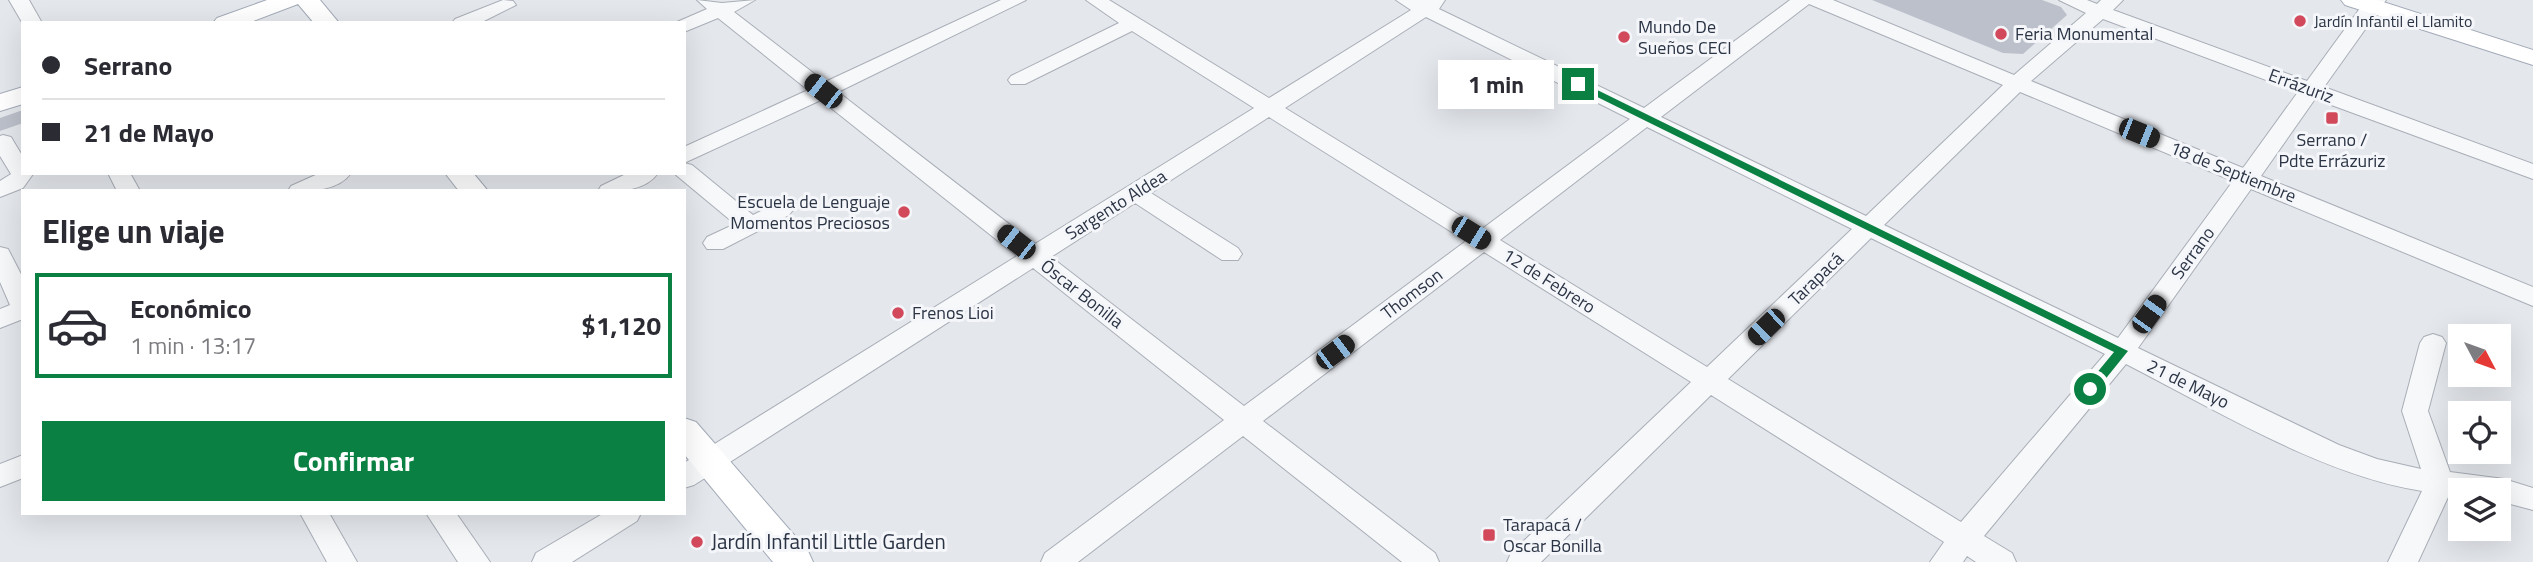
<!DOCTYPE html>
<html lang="es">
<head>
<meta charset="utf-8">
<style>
  body { margin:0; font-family:"Titillium Web",sans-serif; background:#f2f2f3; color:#2b2b33; height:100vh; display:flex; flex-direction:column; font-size:26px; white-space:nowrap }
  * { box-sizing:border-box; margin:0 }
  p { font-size:23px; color:#7c7c81 }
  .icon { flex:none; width:38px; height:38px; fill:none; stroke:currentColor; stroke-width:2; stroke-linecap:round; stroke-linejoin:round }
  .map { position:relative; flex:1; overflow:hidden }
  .sheet { position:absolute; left:21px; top:189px; width:665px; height:326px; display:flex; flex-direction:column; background:#fff; border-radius:0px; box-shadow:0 7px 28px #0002 }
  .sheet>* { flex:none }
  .guide { position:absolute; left:21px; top:21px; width:665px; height:154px; border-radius:0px; box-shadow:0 7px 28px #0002; display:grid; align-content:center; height:154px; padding:0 21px; background:#fff }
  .needle { width:46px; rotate:131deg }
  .fabs { position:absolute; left:2448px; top:324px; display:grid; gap:14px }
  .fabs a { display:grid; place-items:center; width:63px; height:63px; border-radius:0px; background:#fff; box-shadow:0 7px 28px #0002; font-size:35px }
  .end { position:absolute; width:32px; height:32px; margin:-16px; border:9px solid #0b8043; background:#fff; box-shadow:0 0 0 4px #fff }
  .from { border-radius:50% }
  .bubble { position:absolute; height:49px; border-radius:0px; background:#fff; box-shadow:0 7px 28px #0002; font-size:23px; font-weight:700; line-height:49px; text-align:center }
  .car { position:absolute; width:21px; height:42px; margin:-21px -10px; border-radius:9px; box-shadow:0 0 5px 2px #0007; background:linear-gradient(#222 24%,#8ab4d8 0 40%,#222 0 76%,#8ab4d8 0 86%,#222 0) }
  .guide b { display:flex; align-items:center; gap:24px; height:66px; font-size:26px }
  .guide b+b { border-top:2px solid #e1e1e2 }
  .guide i { width:18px; height:18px; background:#2b2b33 }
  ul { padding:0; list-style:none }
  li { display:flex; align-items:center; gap:21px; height:105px; margin:0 14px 10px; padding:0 7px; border:4px solid transparent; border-radius:0px }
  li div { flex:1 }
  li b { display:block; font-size:26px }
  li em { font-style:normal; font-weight:700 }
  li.selected { border-color:#0b8043 }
  li>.icon { width:63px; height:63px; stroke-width:1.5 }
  h2 { padding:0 21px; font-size:32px; line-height:84px }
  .button { display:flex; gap:14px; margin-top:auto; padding:14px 21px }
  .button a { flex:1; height:80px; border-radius:0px; background:#0b8043; color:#fff; font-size:28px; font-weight:700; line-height:80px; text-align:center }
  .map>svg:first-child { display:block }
  .building { fill:#bbc0ca }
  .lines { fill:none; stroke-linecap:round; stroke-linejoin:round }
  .minor-casing { stroke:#a9aeb7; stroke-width:2 }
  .major-casing { stroke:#a3abb8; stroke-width:2 }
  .minor { fill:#f7f8fa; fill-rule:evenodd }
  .major { fill:#fff; fill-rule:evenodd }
  .route { fill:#0b8043 }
  .poi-dot { fill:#d1495b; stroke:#f4f6f9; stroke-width:2.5 }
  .labels { text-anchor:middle; stroke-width:6; stroke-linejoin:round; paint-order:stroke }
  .far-poi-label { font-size:16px; fill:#2b3445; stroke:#f4f6f9; text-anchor:start }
  .poi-label { font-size:18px; fill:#2b3445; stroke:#f4f6f9; text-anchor:start }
  .street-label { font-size:18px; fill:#2b3445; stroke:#f4f6f9 }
  .near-poi-label { font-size:21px; fill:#2b3445; stroke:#f4f6f9; text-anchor:start }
</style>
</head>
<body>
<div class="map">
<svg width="2533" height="562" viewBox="0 0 2533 562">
  <rect width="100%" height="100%" fill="#e4e7ec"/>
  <g class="building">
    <polygon points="1872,0 2042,0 2061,7 2067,15 2023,54 2003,53"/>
    <polygon points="23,110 23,123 0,131 0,118"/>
  </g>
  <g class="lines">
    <g class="minor-casing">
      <g id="minor">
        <polygon points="9,0 29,0 42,23 23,24"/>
        <polygon points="503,0 513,1 516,5 480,23 452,23 455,19"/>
        <path d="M697,0L722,3L755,0L734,12L825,82L1001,0H1026L838,92L1035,244L1254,108L1132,31L1025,84H1011L1008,80L1011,76L1119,23L1086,0H1109L1269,98L1411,10L1396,0H1445L1439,9L1644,108L1790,0H1833L2014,75L2086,13L2059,0H2087L2097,4L2101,0H2123L2113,10L2307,81L2366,0H2386L2324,87L2533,164V179L2315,99L2261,176L2533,287V306L2251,189L2138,348L2339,445L2377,459L2421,469L2402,411L2420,343L2424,337L2433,334L2442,337L2446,343L2428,411L2450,472L2504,479L2533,488V510L2499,501V490H2460V496L2449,495L2418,562H2388L2422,491C2324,476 2214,409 2126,364L1984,536L2012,553L2016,562H1976L1967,556L1963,562H1930L1944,542L1711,395L1541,562H1507L1511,553L1691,382L1484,252L1263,421L1435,553L1439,562H1402L1243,436L1078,562H1041L1045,553L1224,420L1033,268L694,485L684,488V463L1017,256L821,100L684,163V147L808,90L718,18L684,32V23L677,22L707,9ZM1809,4L2003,85L1866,216L1661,117ZM1426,17L1630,119L1482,229L1285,108ZM2103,19L2298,92L2243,168L2031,81ZM2020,92L2233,181L2118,338L1884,225ZM1269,117L1466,241L1244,406L1051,257L1135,203L1222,260H1238L1242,254L1238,248L1151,193ZM1647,127L1852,229L1707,367L1500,240ZM1871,238L2105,354L1961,522L1728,379Z"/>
        <polygon points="3,135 11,137 23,157 23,173 33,174 23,188 0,197 0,181 11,174 0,156 0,136"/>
        <polygon points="684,163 692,165 753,215 773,205 789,205 793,210 789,215 723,249 707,249 703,243 707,237 735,224 676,175 684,173"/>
        <polygon points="108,173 130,173 140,191 117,191"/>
        <path d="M320,173H351C338,192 308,191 288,191L291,186Z"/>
        <path d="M628,173H658C645,192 618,191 598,191L601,186Z"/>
        <polygon points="0,247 8,249 23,278 23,319 0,328 0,309 10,305 0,282"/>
        <polygon points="23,455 23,478 0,487 0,464"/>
        <polygon points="300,513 329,513 357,562 327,562"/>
        <polygon points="426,513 456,513 490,562 458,562"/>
        <polygon points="604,513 641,513 637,521 572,562 532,562 536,553"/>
      </g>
    </g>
    <g class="major-casing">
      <g id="major">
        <polygon points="267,0 320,0 339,23 314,23 298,4 248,23 213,23 217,18"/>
        <polygon points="2341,0 2377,0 2533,50 2533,65 2345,5"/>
        <polygon points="23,87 23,104 0,111 0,94"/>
        <polygon points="445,173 473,173 488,191 459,191"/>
        <polygon points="684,418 696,422 808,551 813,562 773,562 684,454"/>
      </g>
    </g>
    <use href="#minor" class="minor"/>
    <use href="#major" class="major"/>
  </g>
  <polygon class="route" points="1575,82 1581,82 2128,351 2095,392 2086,392 2086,386 2114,352 1575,86"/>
  <g class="poi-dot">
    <circle cx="2300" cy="21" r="7"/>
    <circle cx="2001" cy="34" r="7"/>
    <circle cx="1624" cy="37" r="7"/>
    <rect x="2325" y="111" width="14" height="14" rx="3.5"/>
    <circle cx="904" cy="212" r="7"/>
    <circle cx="898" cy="313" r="7"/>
    <rect x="1482" y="528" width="14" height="14" rx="3.5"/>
    <circle cx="697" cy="542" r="7"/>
  </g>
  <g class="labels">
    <g class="far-poi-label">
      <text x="2314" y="27">Jardín Infantil el Llamito</text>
    </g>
    <g class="poi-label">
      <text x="1638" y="33">Mundo De<tspan x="1638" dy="21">Sueños CECI</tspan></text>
      <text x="2015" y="40">Feria Monumental</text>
      <text x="2332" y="146" text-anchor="middle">Serrano /<tspan x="2332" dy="21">Pdte Errázuriz</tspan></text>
      <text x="890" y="208" text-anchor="end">Escuela de Lenguaje<tspan x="890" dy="21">Momentos Preciosos</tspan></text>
      <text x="912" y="319">Frenos Lioi</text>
      <text x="1503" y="531">Tarapacá /<tspan x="1503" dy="21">Oscar Bonilla</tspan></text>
    </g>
    <g class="street-label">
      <text transform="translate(2301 86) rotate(20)" y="6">Errázuriz</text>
      <text transform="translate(2233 172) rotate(22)" y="6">18 de Septiembre</text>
      <text transform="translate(1116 205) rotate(-32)" y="6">Sargento Aldea</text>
      <text transform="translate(2193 253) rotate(-54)" y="6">Serrano</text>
      <text transform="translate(1816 279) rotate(-44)" y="6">Tarapacá</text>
      <text transform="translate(1549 281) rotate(32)" y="6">12 de Febrero</text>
      <text transform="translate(1082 294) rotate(38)" y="6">Óscar Bonilla</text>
      <text transform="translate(1412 294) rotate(-37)" y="6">Thomson</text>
      <text transform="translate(2188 384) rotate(26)" y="6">21 de Mayo</text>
    </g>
    <g class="near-poi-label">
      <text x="711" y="549">Jardín Infantil Little Garden</text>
    </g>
  </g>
</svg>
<div class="fabs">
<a><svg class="needle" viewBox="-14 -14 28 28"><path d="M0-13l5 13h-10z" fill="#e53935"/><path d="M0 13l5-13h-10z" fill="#7c7c81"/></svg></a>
<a><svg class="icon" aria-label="locate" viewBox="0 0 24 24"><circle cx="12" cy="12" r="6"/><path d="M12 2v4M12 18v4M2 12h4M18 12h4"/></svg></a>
<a><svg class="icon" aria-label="layers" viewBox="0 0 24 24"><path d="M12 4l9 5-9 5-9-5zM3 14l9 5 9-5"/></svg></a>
</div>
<i class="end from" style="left:2090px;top:389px"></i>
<i class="end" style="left:1578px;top:84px"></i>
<div class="bubble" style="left:1438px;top:60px;width:116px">1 min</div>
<i class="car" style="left:823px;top:91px;rotate:308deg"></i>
<i class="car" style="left:2139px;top:133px;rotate:112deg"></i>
<i class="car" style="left:1471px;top:233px;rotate:122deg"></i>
<i class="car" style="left:1016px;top:242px;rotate:308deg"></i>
<i class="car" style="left:2149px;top:314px;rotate:36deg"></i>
<i class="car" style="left:1766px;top:327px;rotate:226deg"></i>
<i class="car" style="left:1335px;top:352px;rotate:53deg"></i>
<div class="guide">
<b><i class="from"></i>Serrano</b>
<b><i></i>21 de Mayo</b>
</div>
<section class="sheet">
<h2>Elige un viaje</h2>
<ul>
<li class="selected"><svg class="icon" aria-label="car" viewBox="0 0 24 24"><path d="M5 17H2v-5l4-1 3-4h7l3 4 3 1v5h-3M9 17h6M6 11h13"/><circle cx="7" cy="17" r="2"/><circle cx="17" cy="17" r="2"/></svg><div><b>Económico</b><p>1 min · 13:17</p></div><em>$1,120</em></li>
</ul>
<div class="button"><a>Confirmar</a></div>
</section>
</div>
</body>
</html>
